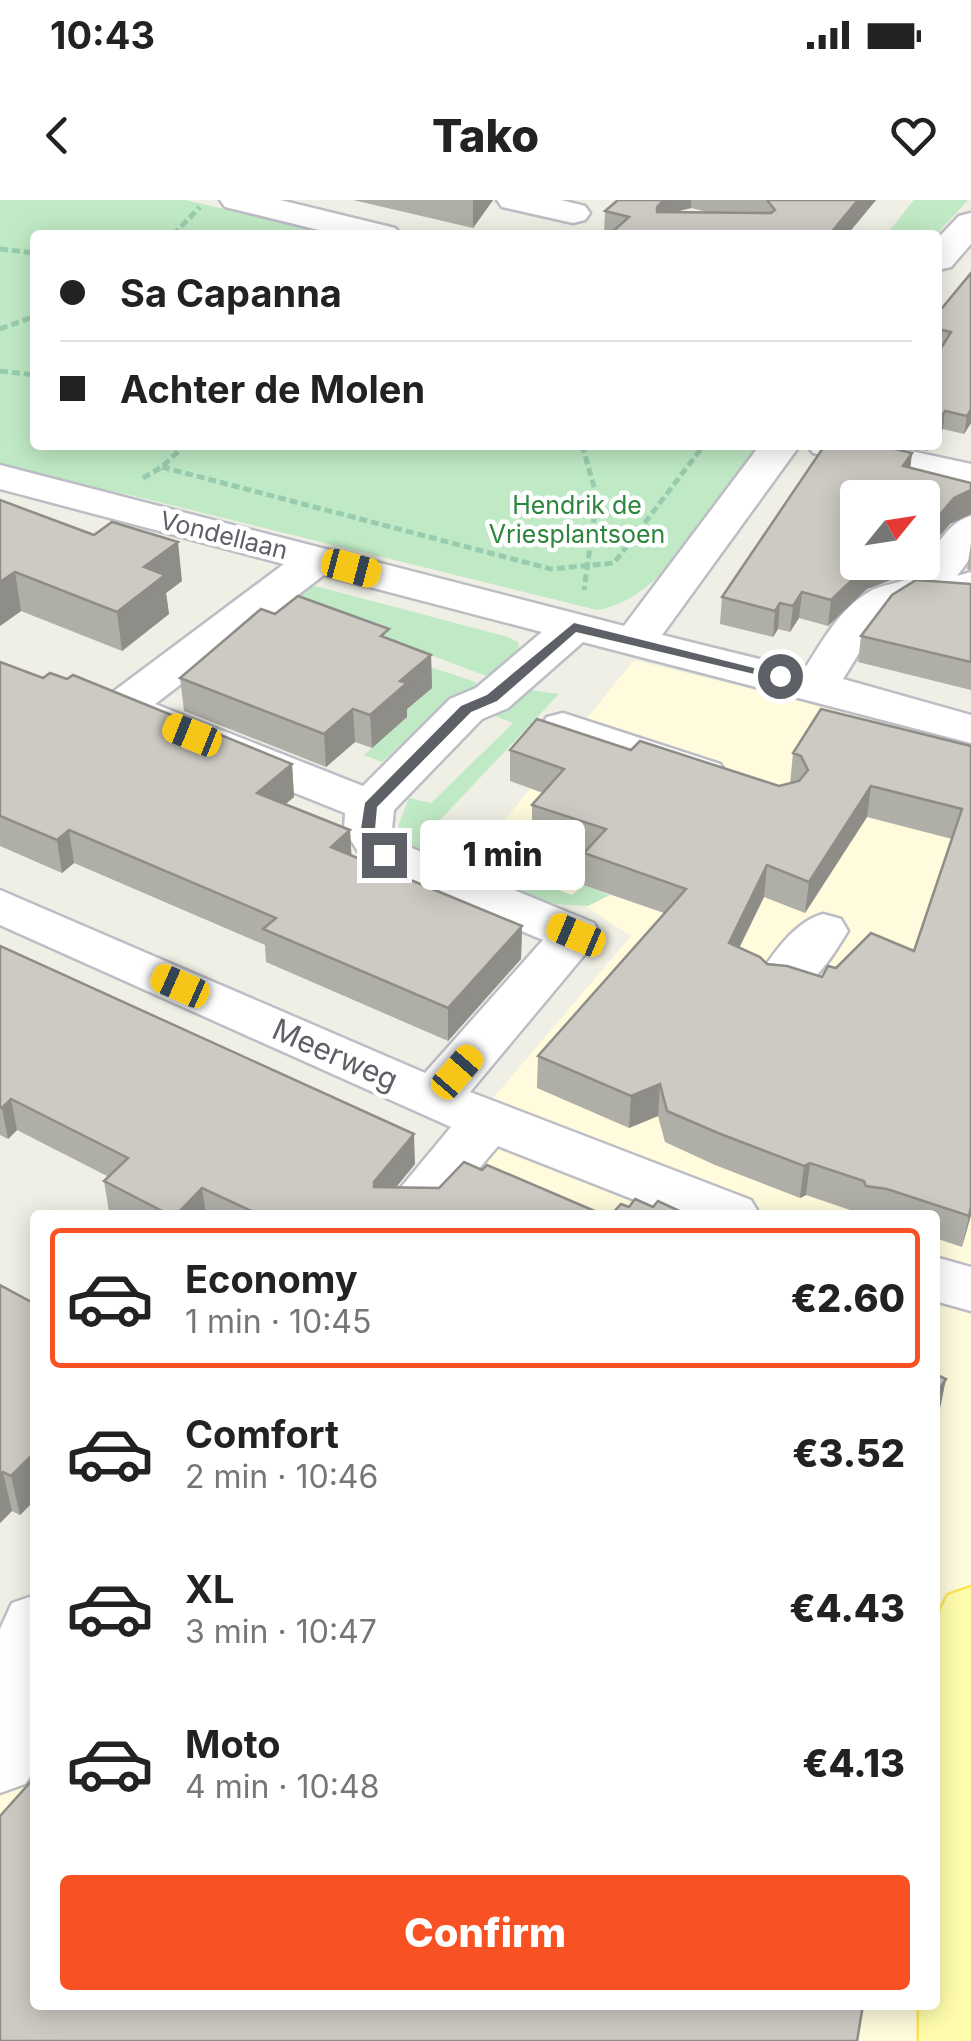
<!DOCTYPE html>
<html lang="en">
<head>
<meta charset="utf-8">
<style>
  body { margin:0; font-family:Inter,sans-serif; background:#f2f2f2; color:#222; height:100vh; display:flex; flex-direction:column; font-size:38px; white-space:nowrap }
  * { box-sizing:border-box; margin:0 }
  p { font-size:32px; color:#767676 }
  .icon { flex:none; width:55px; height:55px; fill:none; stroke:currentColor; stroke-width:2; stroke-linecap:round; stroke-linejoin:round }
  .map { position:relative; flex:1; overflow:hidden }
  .side { position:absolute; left:30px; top:1010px; width:910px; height:800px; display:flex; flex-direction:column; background:#fff; border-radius:10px; box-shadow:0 5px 25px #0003 }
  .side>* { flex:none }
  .guide { position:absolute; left:30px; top:30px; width:912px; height:220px; border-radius:10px; box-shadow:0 5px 25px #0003; display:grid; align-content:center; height:220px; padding:0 30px; background:#fff }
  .needle { width:65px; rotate:60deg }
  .fabs { position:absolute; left:840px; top:280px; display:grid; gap:20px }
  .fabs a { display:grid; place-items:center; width:100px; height:100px; border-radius:10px; background:#fff; box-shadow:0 5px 25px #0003; font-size:50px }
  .end { position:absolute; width:45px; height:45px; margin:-22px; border:12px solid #5d6067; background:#fff; box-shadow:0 0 0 5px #fff }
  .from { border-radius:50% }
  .bubble { position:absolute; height:70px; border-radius:10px; background:#fff; box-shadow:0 5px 25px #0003; font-size:32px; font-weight:800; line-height:70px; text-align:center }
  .car { position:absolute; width:30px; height:60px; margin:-30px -15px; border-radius:12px; box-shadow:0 0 8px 2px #0007; background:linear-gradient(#f5c518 24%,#345 0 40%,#f5c518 0 76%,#345 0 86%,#f5c518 0) }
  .guide b { display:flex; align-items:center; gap:35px; height:95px; font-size:38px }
  .guide b+b { border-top:2px solid #e0e0e0 }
  .guide i { width:25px; height:25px; background:#222 }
  ul { padding:18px 0 0; list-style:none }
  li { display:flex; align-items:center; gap:30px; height:140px; margin:0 20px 15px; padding:0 10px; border:5px solid transparent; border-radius:10px }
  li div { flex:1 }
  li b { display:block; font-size:38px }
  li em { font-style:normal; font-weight:800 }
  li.current { border-color:#f85124 }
  li>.icon { width:90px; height:90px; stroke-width:1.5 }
  .primary-button { display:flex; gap:20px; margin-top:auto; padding:20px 30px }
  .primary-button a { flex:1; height:115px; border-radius:10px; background:#f85124; color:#fff; font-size:40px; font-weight:800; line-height:115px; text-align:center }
  .status { display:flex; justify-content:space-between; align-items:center; height:70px; padding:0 50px; background:#fff; direction:ltr }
  .status svg { height:28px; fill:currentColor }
  header { display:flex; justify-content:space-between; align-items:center; height:130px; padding:0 30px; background:#fff; font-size:45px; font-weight:800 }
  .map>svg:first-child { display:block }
  .commercial { fill:#fffbdc }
  .green { fill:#c0eac5 }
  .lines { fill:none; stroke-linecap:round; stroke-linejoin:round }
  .minor-casing { stroke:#bdbec5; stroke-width:5 }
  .major-casing { stroke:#fde452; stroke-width:5 }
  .path { stroke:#98ccae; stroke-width:5; stroke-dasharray:8 4; stroke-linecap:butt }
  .minor { fill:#fff; fill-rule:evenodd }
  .major { fill:#fffdac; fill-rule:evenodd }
  .wall { fill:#afaea7; fill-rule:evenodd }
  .shaded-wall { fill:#8f8d88 }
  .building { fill:#cccac2; stroke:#8f8d88; stroke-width:2.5; fill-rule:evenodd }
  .route { fill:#5d6067 }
  .labels { text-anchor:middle; stroke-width:9; stroke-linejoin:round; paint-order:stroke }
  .far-park-label { font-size:25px; fill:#2e853d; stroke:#fff }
  .far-street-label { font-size:25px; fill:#5d6067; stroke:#fff }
  .street-label { font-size:30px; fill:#5d6067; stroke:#fff }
</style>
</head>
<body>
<div class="status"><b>10:43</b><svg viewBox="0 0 49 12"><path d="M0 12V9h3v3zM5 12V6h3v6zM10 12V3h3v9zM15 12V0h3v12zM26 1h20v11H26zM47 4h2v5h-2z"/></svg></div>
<header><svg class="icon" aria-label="back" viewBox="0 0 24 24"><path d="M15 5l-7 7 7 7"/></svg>Tako<svg class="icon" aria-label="heart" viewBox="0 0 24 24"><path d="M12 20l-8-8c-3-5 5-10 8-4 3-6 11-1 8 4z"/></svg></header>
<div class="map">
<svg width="971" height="1841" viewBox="0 0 971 1841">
  <rect width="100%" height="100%" fill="#f0efe5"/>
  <polygon class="commercial" points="634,460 971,543 971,1841 0,1841 0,1480 35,1439 35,1805 935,1805 935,1015 394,1015 631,736 487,642"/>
  <g class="green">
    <path d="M0,0H185L341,35H35V245H760C721,297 664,401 597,410L130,295L0,269Z"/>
    <polygon points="914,0 968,0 936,35 886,35"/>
    <polygon points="312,385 508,437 518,442 519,448 489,477 281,399"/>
    <polygon points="424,465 476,482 477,487 452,498 382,562 364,555 407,517 401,514"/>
    <polygon points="531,490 559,494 424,637 432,646 572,695 583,685 610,695 588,706 553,704 414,648 398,626 409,598 431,603 513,523 492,515"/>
  </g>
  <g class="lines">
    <g class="minor-casing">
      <g id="minor">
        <polygon points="220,0 280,0 395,28 401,35 339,35 225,7"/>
        <polygon points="497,0 561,0 585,6 590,13 585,20 573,23 502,7"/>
        <polygon points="971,13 971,44 951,67 938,70 938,38 959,16"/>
        <path d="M760,245H800L662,435L804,470C822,442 839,409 869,392C881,384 902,384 912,376C935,358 941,324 971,316V357L957,376L971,372V408C955,412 941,401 925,401C885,400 861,452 843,479L971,515V543L583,442L508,508L482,519L394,610L392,629L402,644L594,723L601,735L470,892L751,1000L760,1015H673L498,946L440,1015H378L451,927L0,725V690L425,873L543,740L367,666L344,629L345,613L106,517L99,507L106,497L284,364L0,289V265L624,426ZM324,375L542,432L476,488L450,499L363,586L155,504Z"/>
        <polygon points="807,245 883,245 971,264 971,288 813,253"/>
        <polygon points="563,513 720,564 727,574 720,584 703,588 547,537 540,527 547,517"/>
        <path d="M823,714L841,719L848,731C828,763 805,804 764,792L756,780C772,755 794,722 823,714Z"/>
        <polygon points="935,1057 971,1067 971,1111 935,1101"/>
        <polygon points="35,1395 35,1569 25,1584 0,1593 0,1429 12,1403"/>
      </g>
    </g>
    <g class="major-casing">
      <polygon id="major" points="971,1387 971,1841 919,1841 919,1805 935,1805 938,1415 948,1395"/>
    </g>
    <g class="path">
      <polyline points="173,35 200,7"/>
      <polyline points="0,49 35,53"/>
      <polyline points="0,129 35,116"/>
      <polyline points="0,171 35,175"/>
      <polyline points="582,245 597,297 584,390"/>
      <polyline points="162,267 551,369 614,363 704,245"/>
      <polyline points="143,278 162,267 185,245"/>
    </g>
    <use href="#minor" class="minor"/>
    <use href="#major" class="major"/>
  </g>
  <g class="wall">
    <polygon points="353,0 493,0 473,28"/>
    <path d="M618,0H876L847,35H604L605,11ZM691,8L711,13L675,12Z"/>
    <polygon points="971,73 971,223 964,234 943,229 941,147 938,147 938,113"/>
    <polygon points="892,245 932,245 928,251"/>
    <polygon points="849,247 912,253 910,268 971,283 971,314 858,362 918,362 910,373 867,389 828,426 799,418 790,432 778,429 773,437 720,424 722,397"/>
    <polygon points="0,300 182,381 166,393 169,414 122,451 21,411 0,426"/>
    <polygon points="971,343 971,371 967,369"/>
    <polygon points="971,384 971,490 858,462 861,436"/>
    <polygon points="275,414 389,439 431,455 432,488 407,509 407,517 372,548 355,542 326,567 184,511 180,478"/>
    <polygon points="0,462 292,564 294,597 285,604 350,630 351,656 522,726 521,759 448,841 266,762 265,745 74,663 62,673 0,646"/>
    <path d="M971,546V1015L962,1047L935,1038V1015H860L859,1013L806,995L800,998L715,965L665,942L658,916L629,928L537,888L538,856L664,713L583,685L584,653L532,636V605L543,593L510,581V550H631L779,586L790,584L793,553ZM867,617L952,639L914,751L836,768L822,777L767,764L739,748L764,697L805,713Z"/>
    <polygon points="0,746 415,964 396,987 439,988 482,970 604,1015 115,1015 109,1012 104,981 109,977 17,930 8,939 0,935"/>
    <polygon points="0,1085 35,1104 35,1300 20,1315 12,1311 0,1323"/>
  </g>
  <g class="shaded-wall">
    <polygon points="473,0 493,0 473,28"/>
    <polygon points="664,0 691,0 691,8 675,12 655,32 657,7"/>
    <polygon points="858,0 876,0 847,35 829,35"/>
    <polygon points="971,209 971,223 964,234 967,216"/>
    <polygon points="945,211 943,229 938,236 938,222"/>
    <polygon points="912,253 909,278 903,266"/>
    <polygon points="971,290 971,314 950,324 922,357 922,336 954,298"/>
    <polygon points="178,342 182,381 166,393 169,414 122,451 117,412 144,367"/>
    <polygon points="918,362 910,373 867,389 828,426 831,400 870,363"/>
    <polygon points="15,372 21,411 0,426 0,382"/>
    <polygon points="802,392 799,418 790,432 793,406"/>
    <polygon points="780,403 778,429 773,437 775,411"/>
    <polygon points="431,455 432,488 407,509 407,517 372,548 370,515 400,481"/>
    <polygon points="353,509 355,542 326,567 324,534"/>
    <polygon points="292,564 294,597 260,626 257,593"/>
    <polygon points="871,586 867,617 805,713 809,682"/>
    <polygon points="69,630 74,663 62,673 57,640"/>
    <polygon points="350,630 352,663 331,647"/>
    <polygon points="767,665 764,697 726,775 729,743"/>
    <polygon points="522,726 521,759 448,841 448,808"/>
    <polygon points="660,884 658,916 629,928 631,896"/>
    <polygon points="11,899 17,930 8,939 2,908"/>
    <polygon points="414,934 415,964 375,1013 374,982"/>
    <polygon points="810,963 806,995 800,998 804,966"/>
    <polygon points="202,988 206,1015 176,1015"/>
    <polygon points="971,1007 971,1015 962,1047"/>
    <polygon points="946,1179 940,1209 935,1217 935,1196"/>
    <polygon points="35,1252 35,1300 20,1315 11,1276"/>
    <polygon points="3,1272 12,1311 0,1323 0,1275"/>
  </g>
  <g class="building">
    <polygon points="618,0 664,0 657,7 657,12 771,13 775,10 767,0 858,0 829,35 609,35 629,17 605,11"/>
    <polygon points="971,73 971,209 967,216 945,211 938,222 938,153 951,132 938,129 938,113"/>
    <polygon points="825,245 837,245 849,247 851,245 878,245 912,253 903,266 971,283 971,290 954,298 922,336 922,298 858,298 858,362 871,362 831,400 802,392 793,406 780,403 775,411 722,397"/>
    <polygon points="0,300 94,335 112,322 178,342 144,367 165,375 117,412 15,372 0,382"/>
    <polygon points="916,380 971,384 971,462 861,436 892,395"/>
    <polygon points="298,396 389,429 381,436 431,455 400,481 407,483 370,515 353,509 324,534 180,478 261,409 275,414"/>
    <polygon points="0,462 43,478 50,473 67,479 73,475 292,564 257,593 350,630 331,647 522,726 448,808 263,729 276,718 69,630 57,640 0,616"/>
    <path d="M821,509L971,546V1007L969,1016L887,989L866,986L864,981L810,963L804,966L718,933L667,911L660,884L631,896L538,856L686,689L584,653L606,629L532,605L564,569L510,550L537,519L631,550L640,541L779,586L799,581L808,570L801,556L793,553ZM871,586L962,609L914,751L871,733L836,768L828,766L822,777L787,766L767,764L760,757L729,743L767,665L809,682Z"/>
    <polygon points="0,746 414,934 374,982 374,987 439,988 464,962 482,970 487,965 604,1015 260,1015 202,988 176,1015 170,1015 104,981 128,958 11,899 2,908 0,907"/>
    <polygon points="635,999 653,1007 658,1001 688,1015 611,1015 621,1004 629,1007"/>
    <polygon points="0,1085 35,1104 35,1252 11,1276 3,1272 0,1275"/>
    <polygon points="935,1174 946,1179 935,1196"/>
    <polygon points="35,1577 35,1805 863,1805 857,1841 0,1841 0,1616"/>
  </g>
  <polygon class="route" points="574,423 786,476 780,480 576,432 497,501 471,512 377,607 375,629 392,655 379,658 361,629 365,603 461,506 487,495"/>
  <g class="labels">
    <g class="far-park-label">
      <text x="577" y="314">Hendrik de<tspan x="577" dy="29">Vriesplantsoen</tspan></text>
    </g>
    <g class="far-street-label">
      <text transform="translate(224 335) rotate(14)" y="9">Vondellaan</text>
    </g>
    <g class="street-label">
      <text transform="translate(335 855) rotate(24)" y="10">Meerweg</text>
    </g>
  </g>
</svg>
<div class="fabs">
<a><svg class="needle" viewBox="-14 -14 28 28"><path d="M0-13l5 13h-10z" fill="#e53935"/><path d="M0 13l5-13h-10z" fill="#767676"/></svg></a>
</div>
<i class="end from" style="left:780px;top:476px"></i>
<i class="end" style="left:384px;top:655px"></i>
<div class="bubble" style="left:420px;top:620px;width:165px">1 min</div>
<i class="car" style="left:351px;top:368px;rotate:105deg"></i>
<i class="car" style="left:192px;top:535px;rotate:292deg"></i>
<i class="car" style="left:576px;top:735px;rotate:293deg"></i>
<i class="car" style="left:180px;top:786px;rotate:294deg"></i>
<i class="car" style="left:457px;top:872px;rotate:41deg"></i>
<div class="guide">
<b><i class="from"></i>Sa Capanna</b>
<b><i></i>Achter de Molen</b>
</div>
<section class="side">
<ul>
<li class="current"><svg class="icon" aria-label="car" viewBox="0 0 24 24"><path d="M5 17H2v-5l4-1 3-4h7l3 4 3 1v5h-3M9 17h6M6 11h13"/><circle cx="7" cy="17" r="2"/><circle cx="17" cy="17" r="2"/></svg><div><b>Economy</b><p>1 min · 10:45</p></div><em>€2.60</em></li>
<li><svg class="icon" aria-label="car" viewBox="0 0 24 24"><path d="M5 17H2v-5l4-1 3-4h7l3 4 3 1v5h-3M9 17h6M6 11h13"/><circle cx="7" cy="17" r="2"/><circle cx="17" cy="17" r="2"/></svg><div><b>Comfort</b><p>2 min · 10:46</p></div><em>€3.52</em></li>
<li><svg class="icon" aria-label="car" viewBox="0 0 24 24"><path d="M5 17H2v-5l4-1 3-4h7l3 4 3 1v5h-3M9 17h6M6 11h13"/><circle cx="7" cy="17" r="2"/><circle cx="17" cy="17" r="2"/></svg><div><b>XL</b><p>3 min · 10:47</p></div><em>€4.43</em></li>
<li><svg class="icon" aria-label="car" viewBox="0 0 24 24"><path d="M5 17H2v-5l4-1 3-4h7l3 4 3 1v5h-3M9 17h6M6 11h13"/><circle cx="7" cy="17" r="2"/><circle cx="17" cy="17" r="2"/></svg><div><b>Moto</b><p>4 min · 10:48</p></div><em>€4.13</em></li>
</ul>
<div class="primary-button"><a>Confirm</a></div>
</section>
</div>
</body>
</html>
